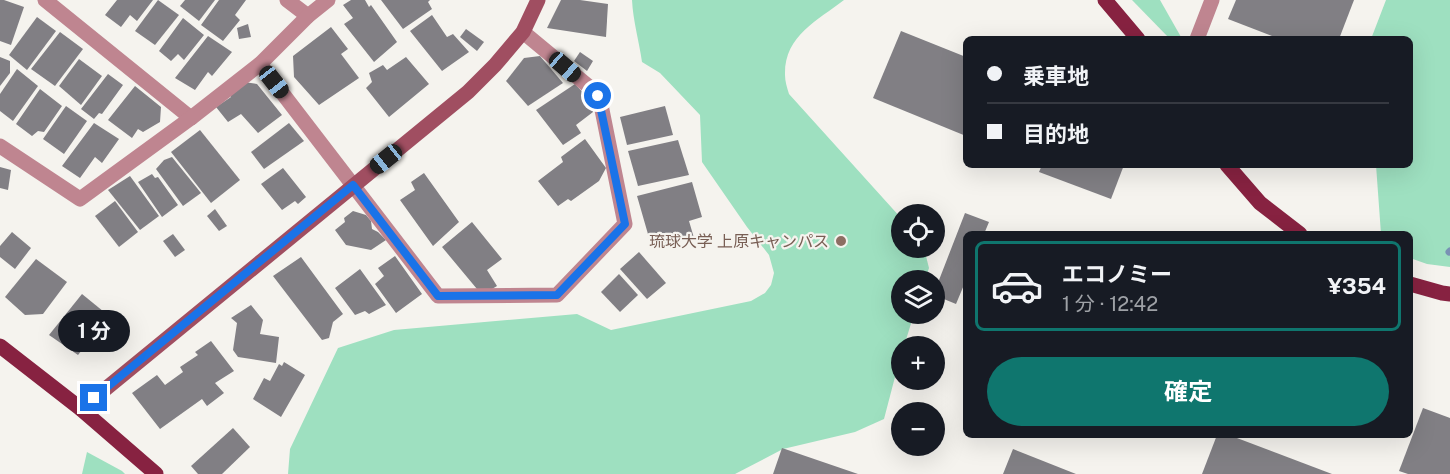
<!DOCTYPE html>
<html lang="ja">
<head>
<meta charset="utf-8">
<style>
  body { margin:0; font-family:"Public Sans","Noto Sans JP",sans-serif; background:#242831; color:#f1f3f6; height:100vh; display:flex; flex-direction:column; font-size:22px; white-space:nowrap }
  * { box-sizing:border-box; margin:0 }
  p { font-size:20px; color:#9ea1a6 }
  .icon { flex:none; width:33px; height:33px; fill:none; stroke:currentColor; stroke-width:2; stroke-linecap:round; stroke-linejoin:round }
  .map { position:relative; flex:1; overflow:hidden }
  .sheet { position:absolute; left:963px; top:231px; width:450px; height:207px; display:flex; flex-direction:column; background:#171b24; border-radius:9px; box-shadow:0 6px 24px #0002 }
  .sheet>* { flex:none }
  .hud { position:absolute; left:963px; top:36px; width:450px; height:132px; border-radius:9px; box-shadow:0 6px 24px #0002; display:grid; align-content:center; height:132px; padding:0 24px; background:#171b24 }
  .tools { position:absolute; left:891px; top:204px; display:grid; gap:12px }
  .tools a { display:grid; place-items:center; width:54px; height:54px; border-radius:50%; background:#171b24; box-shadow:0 6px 24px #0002; font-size:30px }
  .end { position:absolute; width:27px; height:27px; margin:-14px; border:8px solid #1a73e8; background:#fff; box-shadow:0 0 0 3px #fff }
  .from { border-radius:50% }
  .bubble { position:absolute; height:42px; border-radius:21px; background:#171b24; box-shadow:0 6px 24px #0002; font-size:20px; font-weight:700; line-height:42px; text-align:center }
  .car { position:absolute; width:18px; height:36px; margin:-18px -9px; border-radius:8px; box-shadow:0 0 4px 2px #0007; background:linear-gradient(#222 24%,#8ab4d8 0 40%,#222 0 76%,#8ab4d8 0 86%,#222 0) }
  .hud b { display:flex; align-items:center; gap:21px; height:57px; font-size:22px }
  .hud b+b { border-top:2px solid #363941 }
  .hud i { width:15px; height:15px; background:#f1f3f6 }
  ul { padding:10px 0 0; list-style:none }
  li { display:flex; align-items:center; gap:18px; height:90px; margin:0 12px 9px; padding:0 12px; border:3px solid #363941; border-radius:9px }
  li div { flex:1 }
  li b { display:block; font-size:22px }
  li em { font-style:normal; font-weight:700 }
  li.current { border-color:#0f766e }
  li>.icon { width:54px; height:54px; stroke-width:1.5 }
  .cta { display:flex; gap:12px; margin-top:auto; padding:12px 24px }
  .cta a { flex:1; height:69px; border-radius:36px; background:#0f766e; color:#fff; font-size:24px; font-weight:700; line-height:69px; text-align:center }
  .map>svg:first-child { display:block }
  .green { fill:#9ee0c0 }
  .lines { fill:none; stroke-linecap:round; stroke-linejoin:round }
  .stream { stroke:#7992b4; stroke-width:7 }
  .building { fill:#817f84 }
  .street { stroke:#bf8590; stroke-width:15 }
  .secondary { stroke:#a04e61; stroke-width:15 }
  .primary { stroke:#872241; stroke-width:15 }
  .route { stroke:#1a73e8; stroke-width:8 }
  .education-dot { fill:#8d6e63; stroke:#f5f3ee; stroke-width:2 }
  .labels { text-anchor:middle; stroke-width:4.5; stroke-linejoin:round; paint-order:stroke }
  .education-label { font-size:16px; fill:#785e54; stroke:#f5f3ee; text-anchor:end }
</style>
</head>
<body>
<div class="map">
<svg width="1450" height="474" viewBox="0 0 1450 474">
  <rect width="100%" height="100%" fill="#f5f3ee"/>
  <g class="green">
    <path d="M632,0H844C817,21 784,36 785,75C785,81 787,88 789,94L901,218L902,248H924L929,268L925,280H902V314H914L904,346H902L901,354L884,419L855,432L783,449L735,474H288L290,449L338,348L394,330L577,314L611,330L751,301L765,293L771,285L774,273L769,255L747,227L702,162L700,115L660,73L642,62C639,41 633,21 632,0Z"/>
    <polygon points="1132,0 1160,0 1181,37 1179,39 1170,39"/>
    <polygon points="1386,0 1450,0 1450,267 1427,264 1410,258 1410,234 1381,234 1376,165 1410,165 1410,39 1371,39"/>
    <polygon points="87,452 122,471 125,474 82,474"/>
  </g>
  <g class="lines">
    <polyline class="stream" points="1449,252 1450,251"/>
  </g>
  <g class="building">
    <polygon points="0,0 4,0 24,7 11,45 0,41"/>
    <polygon points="117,0 153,0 137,21 130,15 121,27 105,15"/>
    <polygon points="158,0 179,15 155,45 135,31"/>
    <polygon points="185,0 215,0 199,21 180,6"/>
    <polygon points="219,0 246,0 235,15 240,20 223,41 201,25"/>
    <polygon points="351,0 365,0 369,7 371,5 397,42 374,62 344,24 353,18 343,5"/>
    <polygon points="381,0 430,0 428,2 432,9 403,29"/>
    <polygon points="561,0 580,0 608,4 606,37 547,28"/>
    <polygon points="1236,0 1354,0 1339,39 1280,39 1228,19"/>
    <polygon points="432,15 447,37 453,34 469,52 442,71 410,31"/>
    <polygon points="37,17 56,31 27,70 9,55"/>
    <polygon points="183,18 204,35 184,60 178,54 171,61 159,51"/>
    <polygon points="248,24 251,37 239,39 237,28"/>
    <polygon points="331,27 348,49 341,54 359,78 319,105 294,77 293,56"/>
    <polygon points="466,29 484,42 477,51 460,37"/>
    <polygon points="901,31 966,57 966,136 873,98"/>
    <polygon points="60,32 83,49 55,86 31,69"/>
    <polygon points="208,36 232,52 212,76 208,72 195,90 175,78"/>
    <polygon points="580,52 593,61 587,71 574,61"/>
    <polygon points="540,56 563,83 528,106 506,81 524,58"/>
    <polygon points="0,57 10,61 10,73 0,86"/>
    <polygon points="406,57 429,84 389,117 366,88 372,82 369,73 383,65 387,70"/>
    <polygon points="79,59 102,76 81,105 59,86"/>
    <polygon points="17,69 38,86 13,121 0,111 0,94"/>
    <polygon points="108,74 123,85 102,114 99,113 94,119 81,109"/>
    <polygon points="244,82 257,84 282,115 258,133 241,114 228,122 216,107 231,97 229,93"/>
    <polygon points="575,84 590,100 593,112 576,125 581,133 563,145 536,110"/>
    <polygon points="135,86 161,107 160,122 143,132 138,129 132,138 108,120"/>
    <polygon points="40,89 62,106 44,132 38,131 32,136 16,124"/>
    <polygon points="66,106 87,121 64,154 43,139"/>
    <polygon points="665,106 673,135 627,145 620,117"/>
    <polygon points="94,123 119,139 102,163 95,157 80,178 62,166"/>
    <polygon points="289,123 304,141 264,169 251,152"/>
    <polygon points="200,130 240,180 211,203 171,152"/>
    <polygon points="585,139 606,168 599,181 571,201 568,199 558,206 538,181 563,162 561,157"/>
    <polygon points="678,140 689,175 638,186 628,151"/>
    <polygon points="172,157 201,193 183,206 156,169 164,160"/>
    <polygon points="1042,165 1124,165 1111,199 1039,172"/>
    <polygon points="0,167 11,170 8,190 0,188"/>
    <polygon points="283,168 306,197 298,204 295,201 282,210 261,184"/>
    <polygon points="424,173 459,222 433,246 400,200 415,190 411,182"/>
    <polygon points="152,174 155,178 158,177 178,205 162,217 138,182"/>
    <polygon points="130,176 159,216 140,230 108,190"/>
    <polygon points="692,182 702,217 689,221 694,238 652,248 637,196"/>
    <polygon points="115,201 138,232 119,247 95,216"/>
    <polygon points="215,209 227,226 219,231 207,216"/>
    <polygon points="353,211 366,215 371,221 372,229 378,232 386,240 371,250 346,245 335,230 345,222 344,218"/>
    <polygon points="965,213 989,222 984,234 966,234 966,280 956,304 934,295 934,293"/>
    <polygon points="472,222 502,259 487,270 497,286 482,295 442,247"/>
    <polygon points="12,232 31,248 15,269 0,257 0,246"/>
    <polygon points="173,234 185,250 175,257 163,241"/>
    <polygon points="639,252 666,283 647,299 620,269"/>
    <polygon points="395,256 422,294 396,313 375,284 384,276 378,268"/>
    <polygon points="301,257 343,314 333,322 329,338 322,340 273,276"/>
    <polygon points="36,259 67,282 43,314 25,315 5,297"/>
    <polygon points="360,269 386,305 369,314 365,311 355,315 335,288"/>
    <polygon points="619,274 638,295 620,312 601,292"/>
    <polygon points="82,294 109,316 78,355 49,335"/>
    <polygon points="251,305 263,320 260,334 279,337 276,363 238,357 233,350 237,323 231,318"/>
    <polygon points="211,341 234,371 215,383 224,393 207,406 202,399 160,429 132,393 157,375 165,385 183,372 180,367 198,355 195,352"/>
    <polygon points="284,362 305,375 281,417 253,399 264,378 270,381 279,364 282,366"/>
    <polygon points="1423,408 1450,418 1450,474 1408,474 1399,471"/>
    <polygon points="233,428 250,447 222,474 198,474 191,466"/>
    <polygon points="1217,435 1229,435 1332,474 1202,474"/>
    <polygon points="782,448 858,474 773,474"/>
    <polygon points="1013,449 1076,474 1003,474"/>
  </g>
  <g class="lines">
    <g class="street">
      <polyline points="45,0 191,118"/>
      <polyline points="287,0 308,16"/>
      <polyline points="1197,39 1212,0"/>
      <polyline points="260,64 438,296 557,295 625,224 599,95 523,32"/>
      <polyline points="0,146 80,199 191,118 260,64 308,16 328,0"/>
    </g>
    <polyline class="secondary" points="81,409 468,92 495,65 523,32 538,0"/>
    <g class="primary">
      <polyline points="1105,0 1138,39"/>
      <polyline points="1227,165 1260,203 1300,234"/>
      <polyline points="1410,284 1442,293 1450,294"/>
      <polyline points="0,346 81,409 156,474"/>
    </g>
  </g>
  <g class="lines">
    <polyline class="route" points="94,398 353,185 438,296 557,295 625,224 598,96"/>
  </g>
  <circle class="education-dot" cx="841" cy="241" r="6"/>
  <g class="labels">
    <g class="education-label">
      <text x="829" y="247">琉球大学 上原キャンパス</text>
    </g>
  </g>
</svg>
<div class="tools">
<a><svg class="icon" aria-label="locate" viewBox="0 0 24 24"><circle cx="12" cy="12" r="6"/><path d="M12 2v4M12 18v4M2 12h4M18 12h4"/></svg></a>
<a><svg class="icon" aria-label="layers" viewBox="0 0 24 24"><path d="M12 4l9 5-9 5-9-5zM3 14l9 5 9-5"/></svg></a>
<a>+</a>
<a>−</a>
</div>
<i class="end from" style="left:598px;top:96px"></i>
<i class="end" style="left:94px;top:398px"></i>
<div class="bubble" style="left:58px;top:310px;width:72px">1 分</div>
<i class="car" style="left:565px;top:67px;rotate:131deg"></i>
<i class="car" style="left:274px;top:82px;rotate:142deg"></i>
<i class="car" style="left:386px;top:159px;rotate:231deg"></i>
<div class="hud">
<b><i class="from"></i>乗車地</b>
<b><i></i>目的地</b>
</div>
<section class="sheet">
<ul>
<li class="current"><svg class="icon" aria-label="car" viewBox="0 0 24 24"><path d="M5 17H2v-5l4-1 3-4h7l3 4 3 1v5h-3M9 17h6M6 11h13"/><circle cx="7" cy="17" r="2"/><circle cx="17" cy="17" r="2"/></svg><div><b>エコノミー</b><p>1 分 · 12:42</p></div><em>¥354</em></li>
</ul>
<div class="cta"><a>確定</a></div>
</section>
</div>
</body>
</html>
